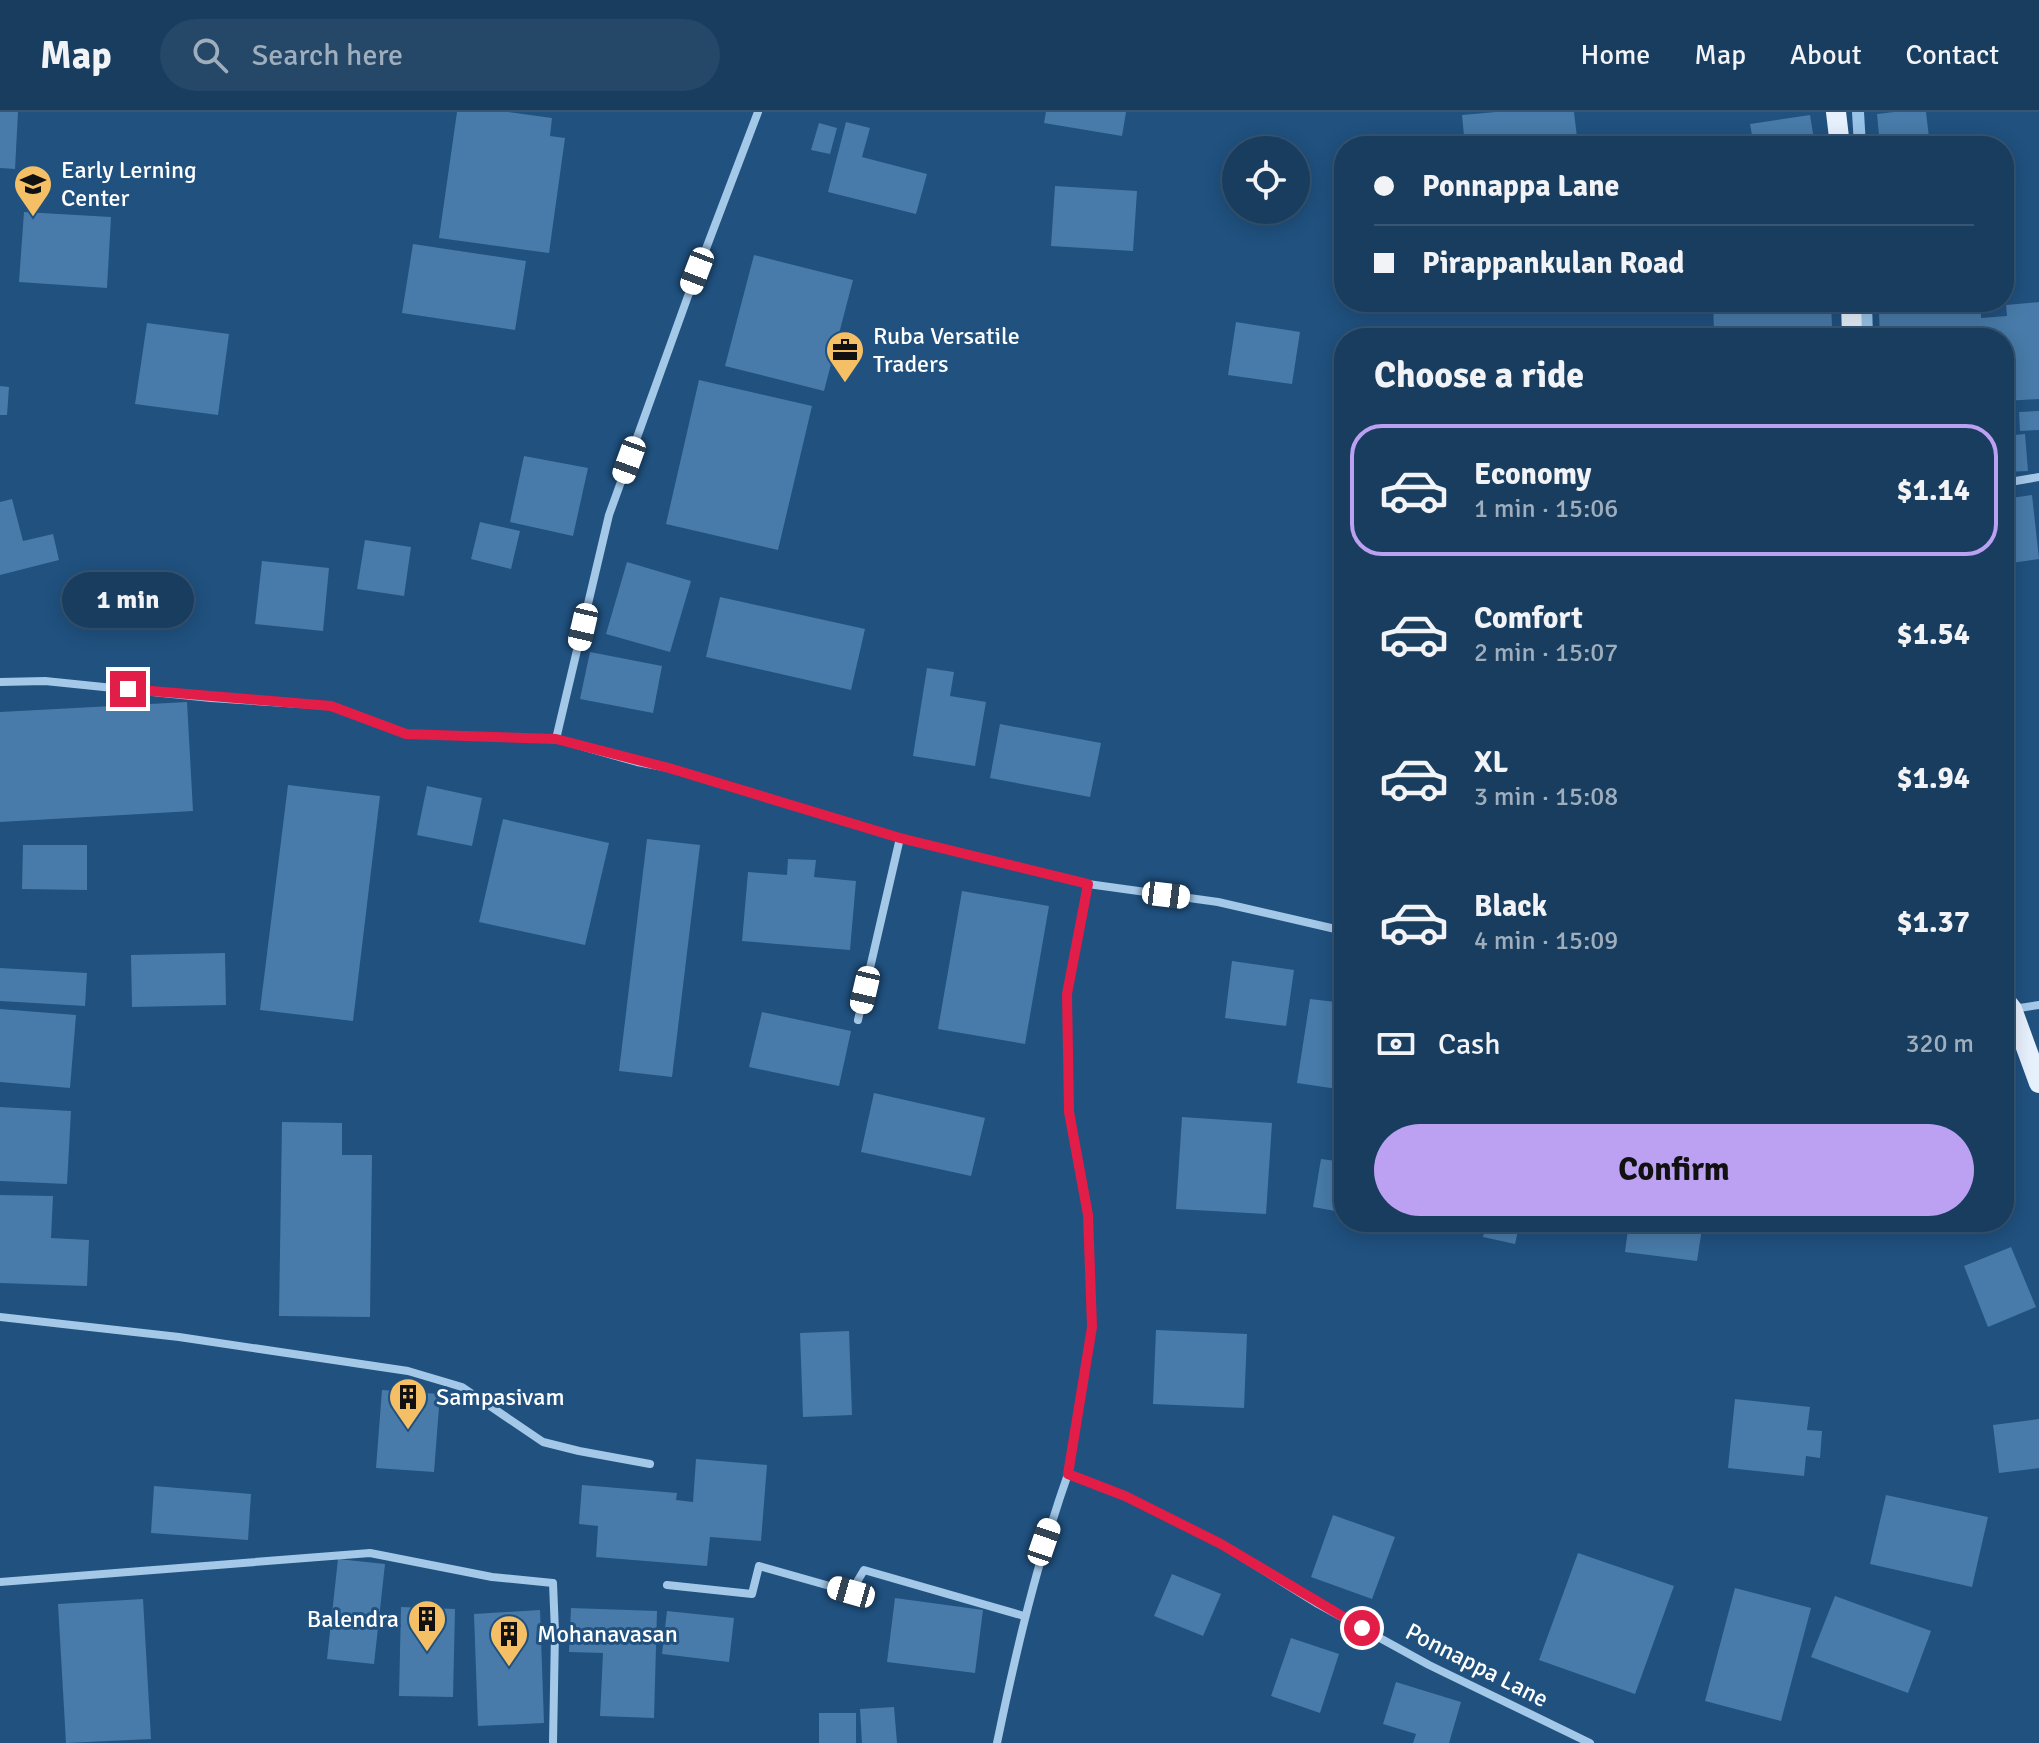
<!DOCTYPE html>
<html lang="en">
<head>
<meta charset="utf-8">
<style>
  body { margin:0; font-family:Signika,sans-serif; background:#254868; color:#f1f3f6; height:100vh; display:flex; flex-direction:column; font-size:30px; white-space:nowrap }
  * { box-sizing:border-box; margin:0 }
  p { font-size:26px; color:#9faebd }
  .icon { flex:none; width:44px; height:44px; fill:none; stroke:currentColor; stroke-width:2; stroke-linecap:round; stroke-linejoin:round }
  .map { position:relative; flex:1; overflow:hidden }
  .sheet { position:absolute; left:1334px; top:216px; width:680px; height:904px; display:flex; flex-direction:column; background:#183d5f; border-radius:32px; box-shadow:0 4px 20px #0003,0 0 0 2px #365674 }
  .sheet>* { flex:none }
  .hud { position:absolute; left:1334px; top:24px; width:680px; height:176px; border-radius:32px; box-shadow:0 4px 20px #0003,0 0 0 2px #365674; display:grid; align-content:center; height:176px; padding:0 40px; background:#183d5f }
  .tools { position:absolute; left:1222px; top:24px; display:grid; gap:16px }
  .tools a { display:grid; place-items:center; width:88px; height:88px; border-radius:50%; background:#183d5f; box-shadow:0 4px 20px #0003,0 0 0 2px #365674; font-size:40px }
  .end { position:absolute; width:36px; height:36px; margin:-18px; border:10px solid #e11d48; background:#fff; box-shadow:0 0 0 4px #fff }
  .from { border-radius:50% }
  .bubble { position:absolute; height:56px; border-radius:28px; background:#183d5f; box-shadow:0 4px 20px #0003,0 0 0 2px #365674; font-size:26px; font-weight:700; line-height:56px; text-align:center }
  .car { position:absolute; width:24px; height:48px; margin:-24px -12px; border-radius:10px; box-shadow:0 0 6px 2px #0007; background:linear-gradient(#fff 24%,#345 0 40%,#fff 0 76%,#345 0 86%,#fff 0) }
  .hud b { display:flex; align-items:center; gap:28px; height:76px; font-size:30px }
  .hud b+b { border-top:2px solid #365674 }
  .hud i { width:20px; height:20px; background:#f1f3f6 }
  ul { padding:0; list-style:none }
  li { display:flex; align-items:center; gap:24px; height:132px; margin:0 16px 12px; padding:0 24px; border:4px solid transparent; border-radius:32px }
  li div { flex:1 }
  li b { display:block; font-size:30px }
  li em { font-style:normal; font-weight:700 }
  li.on { border-color:#bca0f2 }
  li>.icon { width:72px; height:72px; stroke-width:1.5 }
  h2 { padding:0 40px; font-size:36px; line-height:96px }
  .pay { display:flex; align-items:center; gap:20px; height:88px; padding:0 40px; font-size:30px }
  .pay p { margin-inline-start:auto }
  .primary-button { display:flex; gap:16px; margin-top:auto; padding:16px 40px }
  .primary-button a { flex:1; height:92px; border-radius:48px; background:#bca0f2; color:#111; font-size:32px; font-weight:700; line-height:92px; text-align:center }
  header { display:flex; align-items:center; gap:48px; box-sizing:border-box; height:112px; padding:0 40px; background:#183d5f; border-bottom:2px solid #365674 }
  header strong { font-size:38px }
  nav { display:flex; gap:44px; margin-inline-start:auto; font-size:28px }
  .search { width:560px; height:72px; background:#254868; display:flex; align-items:center; gap:20px; box-sizing:border-box; padding:0 28px; border-radius:44px; color:#9faebd; font-size:30px }
  .map>svg:first-child { display:block }
  .lines { fill:none; stroke-linecap:round; stroke-linejoin:round }
  .stream { stroke:#98c4e9; stroke-width:12 }
  .building { fill:#487ba9 }
  .street { stroke:#a4c8e8; stroke-width:8 }
  .primary { stroke:#e7f1fd; stroke-width:20 }
  .route { stroke:#e11d48; stroke-width:10 }
  .labels { text-anchor:middle; stroke-width:6; stroke-linejoin:round; paint-order:stroke }
  .poi-label { font-size:24px; fill:#fff; stroke:#20517f; text-anchor:start }
  .street-label { font-size:24px; fill:#fff; stroke:#20517f }
</style>
</head>
<body>
<header>
<strong>Map</strong>
<div class="search"><svg class="icon" aria-label="search" viewBox="0 0 24 24"><circle cx="10" cy="10" r="6"/><path d="M15 15l6 6"/></svg>Search here</div>
<nav><a>Home</a><a>Map</a><a>About</a><a>Contact</a></nav>
</header>
<div class="map">
<svg width="2039" height="1631" viewBox="0 0 2039 1631">
  <rect width="100%" height="100%" fill="#20517f"/>
  <g class="lines">
    <g class="stream">
      <polyline points="1858,0 1860,34"/>
      <polyline points="1866,190 1867,226"/>
    </g>
  </g>
  <g class="building">
    <polygon points="0,0 18,0 15,57 0,56"/>
    <polygon points="457,0 508,0 552,6 550,24 565,26 549,141 439,126"/>
    <polygon points="1046,0 1126,0 1122,24 1044,11"/>
    <polygon points="1496,0 1574,0 1578,34 1465,34 1462,3"/>
    <polygon points="1894,0 1926,0 1930,34 1880,34 1877,2"/>
    <polygon points="1810,3 1815,34 1754,34 1750,12"/>
    <polygon points="846,10 870,16 862,45 927,62 916,102 828,80"/>
    <polygon points="819,11 837,16 830,42 811,38"/>
    <polygon points="1055,74 1137,79 1133,139 1051,134"/>
    <polygon points="24,100 111,105 107,176 19,170"/>
    <polygon points="413,132 526,149 515,218 402,201"/>
    <polygon points="754,143 853,168 824,279 725,254"/>
    <polygon points="1713,190 1831,190 1832,214 1714,219"/>
    <polygon points="1881,190 1907,190 1907,192 1881,195"/>
    <polygon points="2039,190 2039,287 2004,289 2004,226 1880,226 1879,202 1981,194 1981,206 2007,204 2006,193"/>
    <polygon points="1236,210 1300,220 1292,272 1228,263"/>
    <polygon points="147,211 229,222 218,303 135,292"/>
    <polygon points="1837,221 1837,226 1753,226 1753,223"/>
    <polygon points="699,268 812,294 778,438 666,412"/>
    <polygon points="0,274 9,275 7,303 0,303"/>
    <polygon points="2039,299 2039,318 2020,319 2019,300"/>
    <polygon points="2025,322 2028,359 2004,360 2004,324"/>
    <polygon points="524,344 588,356 573,424 510,410"/>
    <polygon points="2032,383 2039,447 2004,452 2004,387"/>
    <polygon points="12,387 23,429 53,422 59,448 0,463 0,390"/>
    <polygon points="480,410 520,419 511,457 471,447"/>
    <polygon points="365,428 411,435 404,484 357,477"/>
    <polygon points="262,449 329,456 323,519 255,512"/>
    <polygon points="627,450 691,469 670,540 606,522"/>
    <polygon points="720,485 865,517 851,578 706,545"/>
    <polygon points="590,540 662,554 653,601 580,587"/>
    <polygon points="927,556 954,560 950,584 986,590 975,654 913,644"/>
    <polygon points="187,590 193,699 0,710 0,600"/>
    <polygon points="1000,612 1101,631 1090,685 990,666"/>
    <polygon points="288,673 380,684 353,909 260,898"/>
    <polygon points="427,674 482,686 472,734 417,723"/>
    <polygon points="503,707 609,731 585,833 479,810"/>
    <polygon points="647,727 700,733 672,965 619,959"/>
    <polygon points="23,733 87,733 87,778 22,777"/>
    <polygon points="788,747 816,748 814,765 856,769 850,838 742,829 748,760 787,763"/>
    <polygon points="962,779 1049,794 1025,932 938,917"/>
    <polygon points="225,841 226,893 132,895 131,843"/>
    <polygon points="1232,849 1294,858 1286,914 1225,906"/>
    <polygon points="0,856 87,861 85,894 0,889"/>
    <polygon points="1338,874 1344,875 1344,978 1297,971 1310,887 1336,890"/>
    <polygon points="0,897 76,903 70,976 0,970"/>
    <polygon points="762,900 851,919 839,974 749,955"/>
    <polygon points="874,981 985,1006 971,1064 861,1040"/>
    <polygon points="0,995 71,999 67,1072 0,1069"/>
    <polygon points="1182,1005 1272,1011 1266,1102 1176,1097"/>
    <polygon points="282,1010 342,1011 342,1043 372,1043 370,1205 279,1204"/>
    <polygon points="1321,1047 1344,1050 1341,1100 1313,1095"/>
    <polygon points="0,1083 53,1084 51,1126 89,1128 87,1174 0,1171"/>
    <polygon points="1486,1110 1520,1110 1515,1132 1483,1125"/>
    <polygon points="1629,1110 1703,1110 1697,1149 1625,1140"/>
    <polygon points="2011,1135 2036,1195 1988,1215 1964,1154"/>
    <polygon points="1156,1218 1247,1222 1244,1296 1153,1292"/>
    <polygon points="849,1219 852,1303 803,1305 800,1221"/>
    <polygon points="382,1278 440,1282 434,1360 376,1356"/>
    <polygon points="1735,1287 1810,1295 1807,1318 1822,1319 1820,1346 1806,1344 1804,1364 1728,1356"/>
    <polygon points="2039,1307 2039,1356 1999,1361 1993,1313"/>
    <polygon points="696,1347 767,1353 761,1429 710,1425 707,1454 596,1445 598,1414 579,1412 582,1373 677,1381 676,1388 693,1390"/>
    <polygon points="154,1374 251,1382 248,1428 151,1421"/>
    <polygon points="1886,1383 1988,1405 1972,1475 1870,1452"/>
    <polygon points="1333,1403 1395,1425 1372,1487 1311,1465"/>
    <polygon points="1578,1441 1674,1474 1635,1582 1539,1548"/>
    <polygon points="338,1447 385,1452 374,1552 327,1547"/>
    <polygon points="1172,1462 1221,1482 1203,1524 1154,1504"/>
    <polygon points="1735,1476 1811,1496 1781,1609 1705,1589"/>
    <polygon points="1835,1484 1931,1519 1908,1581 1811,1545"/>
    <polygon points="895,1486 983,1498 975,1561 887,1550"/>
    <polygon points="143,1487 151,1627 66,1631 58,1492"/>
    <polygon points="401,1495 455,1497 453,1585 399,1584"/>
    <polygon points="571,1496 657,1499 654,1606 600,1604 603,1541 569,1540"/>
    <polygon points="540,1498 544,1611 478,1614 474,1502"/>
    <polygon points="667,1499 734,1506 729,1550 662,1542"/>
    <polygon points="1291,1526 1339,1542 1320,1601 1271,1584"/>
    <polygon points="1396,1570 1461,1590 1449,1631 1413,1631 1416,1622 1383,1612"/>
    <polygon points="894,1595 897,1631 862,1631 860,1597"/>
    <rect x="819" y="1601" width="37" height="30"/>
  </g>
  <g class="lines">
    <g class="street">
      <polyline points="2004,371 2039,365"/>
      <polyline points="0,570 45,569 211,586 331,594 406,622 556,627 637,650 669,656 900,726 1088,772 1218,790 1344,819"/>
      <polyline points="556,627 609,403 688,184 758,0"/>
      <polyline points="1088,772 1067,882 1069,1000 1088,1103 1092,1215 1068,1362 1125,1384 1221,1432 1318,1492 1429,1553 1590,1631"/>
      <polyline points="2013,897 2039,893"/>
      <polyline points="858,908 900,726"/>
      <polyline points="0,1205 179,1225 408,1259 462,1275 543,1330 579,1339 650,1352"/>
      <polyline points="0,1470 370,1441 492,1465 553,1471 555,1520 553,1631"/>
      <polyline points="667,1473 752,1482 759,1454 851,1480 864,1458 1024,1504"/>
      <path d="M997,1631C1016,1539 1037,1450 1068,1362"/>
    </g>
    <g class="primary">
      <polyline points="1836,0 1840,34"/>
      <polyline points="1851,190 1852,226"/>
      <polyline points="2004,887 2012,897 2039,971"/>
    </g>
  </g>
  <g class="lines">
    <polyline class="route" points="128,577 331,594 406,622 556,627 669,656 900,726 1088,772 1067,882 1069,1000 1088,1103 1092,1215 1068,1362 1125,1384 1221,1432 1362,1516"/>
  </g>
  <defs>
    <g id="school-pin" transform="scale(2)"><path d="M0 17L-7.5 6A9.5 9.5 0 1 1 7.5 6Z" fill="#f5bf65" stroke="#20517f"/><path d="M0-5L7-2L0 1L-7-2ZM-4 1L0 2.5L4 1V4Q0 6-4 4Z" fill="#111"/></g>
    <g id="office-pin" transform="scale(2)"><path d="M0 17L-7.5 6A9.5 9.5 0 1 1 7.5 6Z" fill="#f5bf65" stroke="#20517f"/><path d="M-6-3h4V-5.5h4V-3h4V5H-6ZM-1-4.5V-3h2v-1.5ZM-6 0V1H6V0Z" fill="#111"/></g>
    <g id="building-pin" transform="scale(2)"><path d="M0 17L-7.5 6A9.5 9.5 0 1 1 7.5 6Z" fill="#f5bf65" stroke="#20517f"/><path d="M-4-6H4V6H1V3H-1V6H-4ZM-2.5-4.3h1.7v1.8h-1.7ZM.8-4.3h1.7v1.8H.8ZM-2.5-1h1.7V.8h-1.7ZM.8-1h1.7V.8H.8Z" fill="#111"/></g>
  </defs>
  <g fill-rule="evenodd">
    <use href="#school-pin" x="33" y="72"/>
    <use href="#office-pin" x="845" y="238"/>
    <use href="#building-pin" x="408" y="1285"/>
    <use href="#building-pin" x="427" y="1507"/>
    <use href="#building-pin" x="509" y="1522"/>
  </g>
  <g class="labels">
    <g class="poi-label">
      <text x="61" y="66">Early Lerning<tspan x="61" dy="28">Center</tspan></text>
      <text x="873" y="232">Ruba Versatile<tspan x="873" dy="28">Traders</tspan></text>
      <text x="436" y="1293">Sampasivam</text>
      <text x="399" y="1515" text-anchor="end">Balendra</text>
      <text x="537" y="1530">Mohanavasan</text>
    </g>
    <g class="street-label">
      <text transform="translate(1477 1553) rotate(27)" y="8">Ponnappa Lane</text>
    </g>
  </g>
</svg>
<div class="tools">
<a><svg class="icon" aria-label="locate" viewBox="0 0 24 24"><circle cx="12" cy="12" r="6"/><path d="M12 2v4M12 18v4M2 12h4M18 12h4"/></svg></a>
</div>
<i class="end from" style="left:1362px;top:1516px"></i>
<i class="end" style="left:128px;top:577px"></i>
<div class="bubble" style="left:62px;top:460px;width:132px">1 min</div>
<i class="car" style="left:697px;top:159px;rotate:201deg"></i>
<i class="car" style="left:629px;top:348px;rotate:200deg"></i>
<i class="car" style="left:583px;top:515px;rotate:193deg"></i>
<i class="car" style="left:1166px;top:783px;rotate:97deg"></i>
<i class="car" style="left:865px;top:878px;rotate:193deg"></i>
<i class="car" style="left:1044px;top:1430px;rotate:19deg"></i>
<i class="car" style="left:851px;top:1480px;rotate:286deg"></i>
<div class="hud">
<b><i class="from"></i>Ponnappa Lane</b>
<b><i></i>Pirappankulan Road</b>
</div>
<section class="sheet">
<h2>Choose a ride</h2>
<ul>
<li class="on"><svg class="icon" aria-label="car" viewBox="0 0 24 24"><path d="M5 17H2v-5l4-1 3-4h7l3 4 3 1v5h-3M9 17h6M6 11h13"/><circle cx="7" cy="17" r="2"/><circle cx="17" cy="17" r="2"/></svg><div><b>Economy</b><p>1 min · 15:06</p></div><em>$1.14</em></li>
<li><svg class="icon" aria-label="car" viewBox="0 0 24 24"><path d="M5 17H2v-5l4-1 3-4h7l3 4 3 1v5h-3M9 17h6M6 11h13"/><circle cx="7" cy="17" r="2"/><circle cx="17" cy="17" r="2"/></svg><div><b>Comfort</b><p>2 min · 15:07</p></div><em>$1.54</em></li>
<li><svg class="icon" aria-label="car" viewBox="0 0 24 24"><path d="M5 17H2v-5l4-1 3-4h7l3 4 3 1v5h-3M9 17h6M6 11h13"/><circle cx="7" cy="17" r="2"/><circle cx="17" cy="17" r="2"/></svg><div><b>XL</b><p>3 min · 15:08</p></div><em>$1.94</em></li>
<li><svg class="icon" aria-label="car" viewBox="0 0 24 24"><path d="M5 17H2v-5l4-1 3-4h7l3 4 3 1v5h-3M9 17h6M6 11h13"/><circle cx="7" cy="17" r="2"/><circle cx="17" cy="17" r="2"/></svg><div><b>Black</b><p>4 min · 15:09</p></div><em>$1.37</em></li>
</ul>
<div class="pay"><svg class="icon" aria-label="cash" viewBox="0 0 24 24"><path d="M3 7h18v10H3z"/><circle cx="12" cy="12" r="2"/></svg>Cash<p>320 m</p></div>
<div class="primary-button"><a>Confirm</a></div>
</section>
</div>
</body>
</html>
